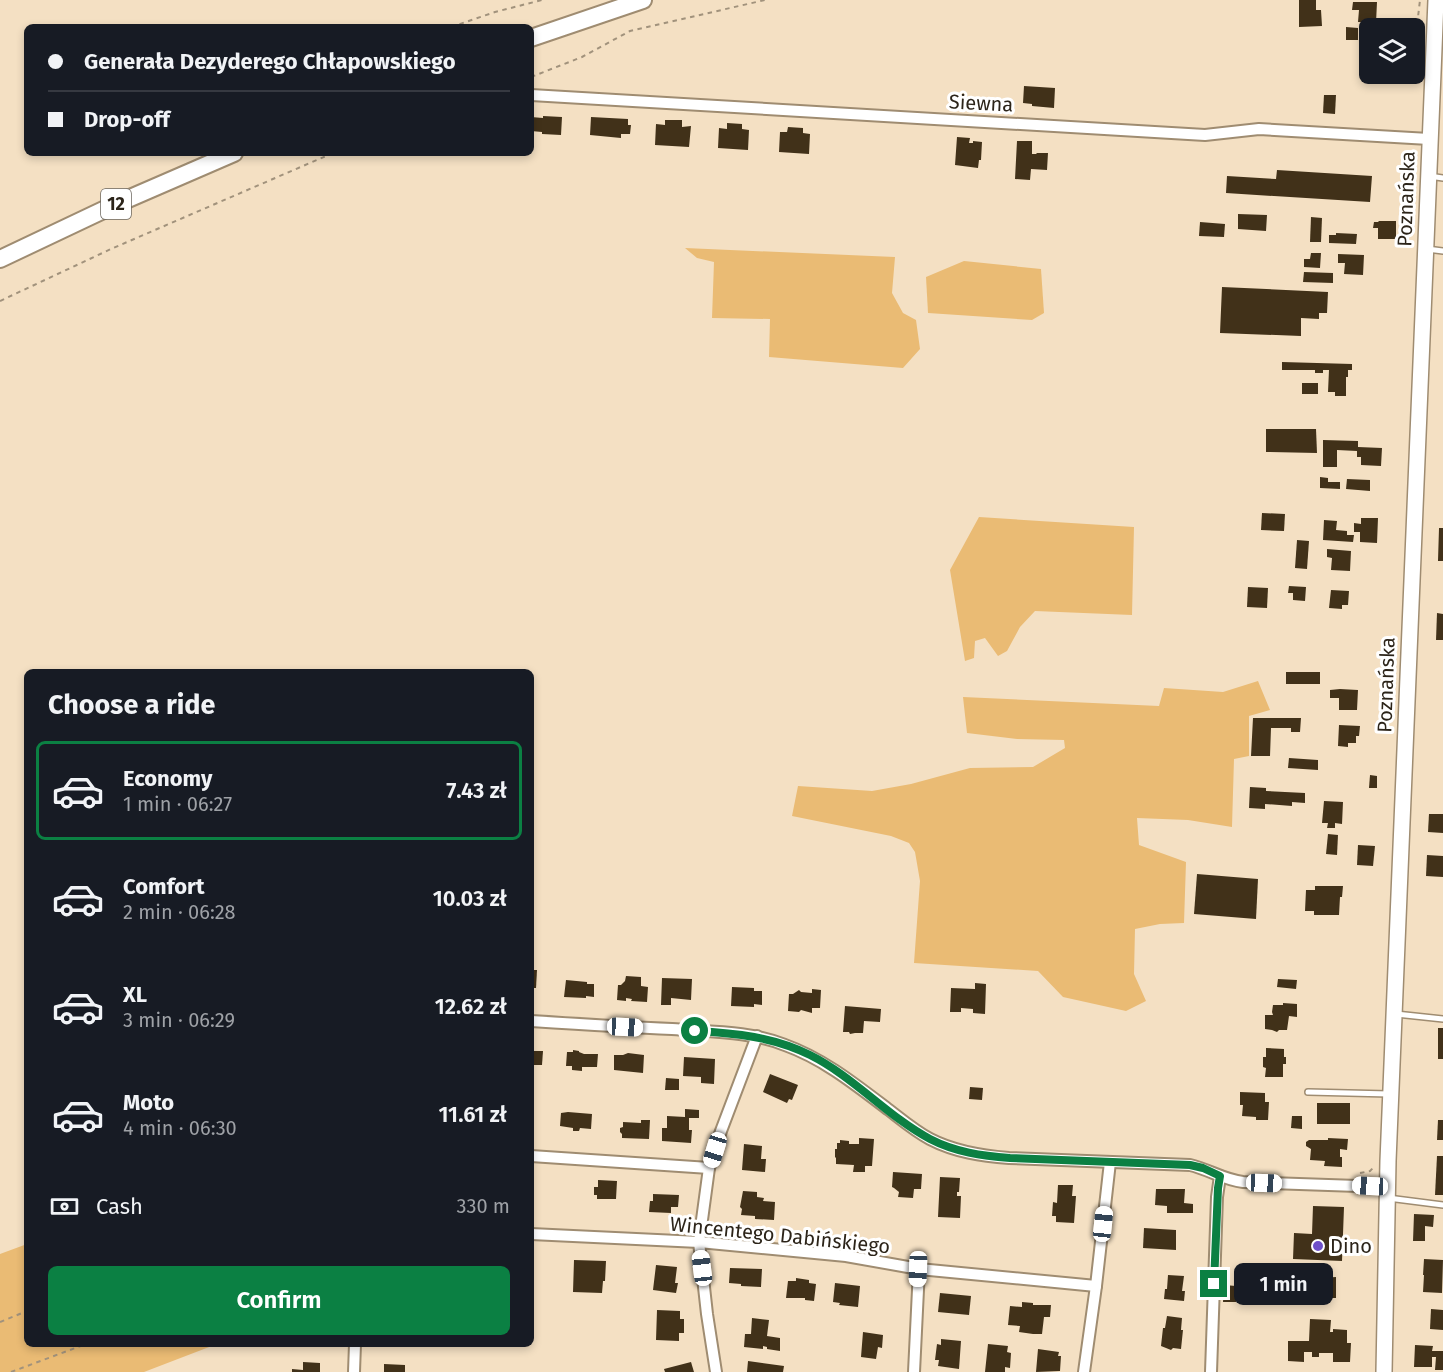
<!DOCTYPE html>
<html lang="en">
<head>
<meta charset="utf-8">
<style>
  body { margin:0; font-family:"Fira Sans",sans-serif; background:#242831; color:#f1f3f6; height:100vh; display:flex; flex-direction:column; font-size:22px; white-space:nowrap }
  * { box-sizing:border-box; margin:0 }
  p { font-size:20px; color:#9ea1a6 }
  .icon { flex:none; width:33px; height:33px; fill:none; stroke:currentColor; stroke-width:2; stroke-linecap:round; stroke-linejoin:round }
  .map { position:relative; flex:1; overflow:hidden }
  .drawer { position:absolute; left:24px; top:669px; width:510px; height:678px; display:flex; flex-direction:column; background:#171b24; border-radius:9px; box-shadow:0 3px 9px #0003 }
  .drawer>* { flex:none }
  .hud { position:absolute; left:24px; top:24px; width:510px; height:132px; border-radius:9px; box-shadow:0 3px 9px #0003; display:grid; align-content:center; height:132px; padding:0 24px; background:#171b24 }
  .tools { position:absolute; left:1359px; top:18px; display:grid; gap:12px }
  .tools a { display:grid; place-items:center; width:66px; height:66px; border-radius:9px; background:#171b24; box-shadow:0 3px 9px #0003; font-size:30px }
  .end { position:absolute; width:27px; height:27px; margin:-14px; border:8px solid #0b8043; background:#fff; box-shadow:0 0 0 3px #fff }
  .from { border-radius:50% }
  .bubble { position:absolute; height:42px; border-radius:9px; background:#171b24; box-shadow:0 3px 9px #0003; font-size:20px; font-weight:600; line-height:42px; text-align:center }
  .car { position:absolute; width:18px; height:36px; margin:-18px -9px; border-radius:8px; box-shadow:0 0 4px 2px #0007; background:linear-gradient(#fff 24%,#345 0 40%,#fff 0 76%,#345 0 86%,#fff 0) }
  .hud b { display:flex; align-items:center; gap:21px; height:57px; font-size:22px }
  .hud b+b { border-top:2px solid #363941 }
  .hud i { width:15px; height:15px; background:#f1f3f6 }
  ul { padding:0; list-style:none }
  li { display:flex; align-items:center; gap:18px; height:99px; margin:0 12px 9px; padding:0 12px; border:3px solid transparent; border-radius:9px }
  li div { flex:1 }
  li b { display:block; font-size:22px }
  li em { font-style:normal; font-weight:600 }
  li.active { border-color:#0b8043 }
  li>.icon { width:54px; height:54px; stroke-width:1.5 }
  h2 { padding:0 24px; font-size:27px; line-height:72px }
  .pay { display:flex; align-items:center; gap:15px; height:66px; padding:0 24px; font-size:22px }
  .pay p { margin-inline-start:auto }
  .primary-button { display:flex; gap:12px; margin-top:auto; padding:12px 24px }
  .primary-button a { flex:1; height:69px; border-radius:9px; background:#0b8043; color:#fff; font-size:24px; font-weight:600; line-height:69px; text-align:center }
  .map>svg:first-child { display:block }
  .green { fill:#eabb74 }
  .building { fill:#413119 }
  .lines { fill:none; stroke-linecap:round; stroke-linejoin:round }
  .lane-casing { stroke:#9f8c71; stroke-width:8 }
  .street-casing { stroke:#9f8c71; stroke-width:14 }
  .secondary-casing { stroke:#9f8c71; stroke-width:18 }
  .primary-casing { stroke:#9f8c71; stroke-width:20 }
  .path { stroke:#a1927c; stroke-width:2; stroke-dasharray:4.5 4.5; stroke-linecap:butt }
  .lane { stroke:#fff; stroke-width:5 }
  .street { stroke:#fff; stroke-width:10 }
  .secondary { stroke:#fff; stroke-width:15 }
  .primary { stroke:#fff; stroke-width:16 }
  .route { stroke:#0b8043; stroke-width:8 }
  .poi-dot { fill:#6f50ca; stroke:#fff; stroke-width:2 }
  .labels { text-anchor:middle; stroke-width:6; stroke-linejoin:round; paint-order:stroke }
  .shield { fill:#fff; stroke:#6b665e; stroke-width:1.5 }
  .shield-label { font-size:18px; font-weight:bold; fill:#2c2419 }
  .street-label { font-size:20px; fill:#2c2419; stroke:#fff }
  .poi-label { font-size:20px; fill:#2c2419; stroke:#fff; text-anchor:start }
</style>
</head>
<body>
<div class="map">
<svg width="1443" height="1372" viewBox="0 0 1443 1372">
  <rect width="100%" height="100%" fill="#f4e0c3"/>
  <g class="green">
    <polygon points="685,248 895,257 892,293 903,313 916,320 920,349 903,368 769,357 770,319 712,318 714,262 697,258"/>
    <polygon points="964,261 1041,269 1044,313 1032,320 928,313 926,277"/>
    <polygon points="979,517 1134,527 1132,615 1035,611 1020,627 1007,651 998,656 985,638 975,641 974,658 965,661 950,570"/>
    <polygon points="1258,681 1270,710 1249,716 1249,756 1234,759 1232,827 1188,820 1137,818 1139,845 1186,862 1184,923 1160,924 1135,929 1134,974 1146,1001 1126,1011 1063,997 1038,971 914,963 920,881 915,852 909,843 891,836 792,816 798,786 872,791 911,784 970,768 1033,767 1065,748 1064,740 1017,739 967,733 963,697 1159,706 1164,688 1223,692"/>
    <polygon points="27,1244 27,1344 217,1344 144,1372 0,1372 0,1254"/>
  </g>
  <g class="building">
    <polygon points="1299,0 1316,0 1316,10 1321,10 1322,26 1299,27"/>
    <polygon points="1353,2 1377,2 1376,23 1358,22 1359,10 1352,10"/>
    <polygon points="1346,27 1358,28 1358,40 1346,40"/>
    <polygon points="1024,86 1055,88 1054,108 1032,106 1032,104 1023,103"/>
    <polygon points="1324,95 1336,95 1335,114 1323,113"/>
    <polygon points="543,116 562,117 561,135 542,134 542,132 531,131 531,117 543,118"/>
    <polygon points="591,117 628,119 628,125 631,125 630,134 621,134 621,138 590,135"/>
    <polygon points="665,120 682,120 682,127 691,126 689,147 655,145 656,124 665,125"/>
    <polygon points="727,123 742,124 742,129 749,130 748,150 718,148 719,128 727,129"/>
    <polygon points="788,127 803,128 803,133 810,134 809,154 779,152 780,132 787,132"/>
    <polygon points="957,137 970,138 969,143 973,143 973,141 982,142 981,160 979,160 978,168 955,165"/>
    <polygon points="1017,141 1032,141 1032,154 1036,154 1037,153 1048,153 1047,170 1031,169 1030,180 1015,179"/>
    <polygon points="1277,170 1372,176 1370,202 1226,193 1227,176 1276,179"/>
    <polygon points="1238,214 1267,215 1266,231 1238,229"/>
    <polygon points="1311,217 1322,218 1321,242 1310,242"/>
    <polygon points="1379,221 1396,221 1396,239 1378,239 1378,228 1373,228 1374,222 1378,222"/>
    <polygon points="1200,222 1225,224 1224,237 1199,236"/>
    <polygon points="1336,233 1357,234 1356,244 1329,243 1329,235 1336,235"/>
    <polygon points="1311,253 1321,253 1320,268 1304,267 1304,259 1310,259"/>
    <polygon points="1338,254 1364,255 1363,275 1344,274 1345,263 1338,263"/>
    <polygon points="1304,272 1333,273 1333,283 1303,282"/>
    <polygon points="1222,287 1328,292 1327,313 1319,313 1319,319 1301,318 1301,336 1220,333"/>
    <polygon points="1282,362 1352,364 1352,370 1348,370 1348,377 1346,377 1346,396 1335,396 1335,392 1328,392 1329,370 1323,370 1323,373 1315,373 1315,370 1282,370"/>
    <rect x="1302" y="383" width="16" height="11"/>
    <polygon points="1266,429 1316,429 1317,453 1266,452"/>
    <polygon points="1323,440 1358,441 1358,447 1382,448 1381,466 1361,465 1361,457 1357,457 1357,451 1337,450 1337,467 1323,467"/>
    <polygon points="1320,477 1328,478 1328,482 1340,482 1340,489 1320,488"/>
    <polygon points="1347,479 1370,480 1370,491 1346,489"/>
    <polygon points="1262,513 1285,514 1284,531 1261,530"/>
    <polygon points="1361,518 1378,518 1377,543 1360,542 1360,532 1354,532 1354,523 1361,524"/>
    <polygon points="1324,520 1337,521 1336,530 1347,531 1347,535 1354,535 1353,542 1323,540"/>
    <polygon points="1439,528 1443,528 1443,561 1438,561"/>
    <polygon points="1297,540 1309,541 1307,569 1295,568"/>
    <polygon points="1327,549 1351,551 1350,571 1331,570 1332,558 1327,557"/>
    <polygon points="1289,586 1306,587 1305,601 1293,600 1293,593 1288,593"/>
    <polygon points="1248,587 1268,588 1267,608 1247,607"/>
    <polygon points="1331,590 1349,591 1348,605 1342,605 1342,609 1329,608"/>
    <polygon points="1437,613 1443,614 1443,640 1436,640"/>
    <rect x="1286" y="672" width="34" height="12"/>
    <polygon points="1340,689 1358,690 1357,710 1339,710 1339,698 1330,698 1330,690"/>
    <polygon points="1253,718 1301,718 1300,732 1291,732 1291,728 1271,728 1270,756 1251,756"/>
    <polygon points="1339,725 1360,726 1359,736 1356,736 1356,743 1348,743 1348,747 1338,746"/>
    <polygon points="1289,758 1318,760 1318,770 1288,768"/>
    <polygon points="1370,775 1377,776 1377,788 1369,788"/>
    <polygon points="1250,787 1266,788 1266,791 1305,793 1305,803 1292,802 1292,806 1265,804 1265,809 1249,808"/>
    <polygon points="1324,801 1343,802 1342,824 1335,823 1335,828 1327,828 1328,823 1322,823"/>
    <polygon points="1429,814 1443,814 1443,833 1428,832"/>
    <polygon points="1328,834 1338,835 1337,855 1326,854"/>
    <polygon points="1358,845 1375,846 1373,866 1357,865"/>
    <polygon points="1427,855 1443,856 1443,877 1426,876"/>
    <polygon points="1197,874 1258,879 1256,919 1194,914"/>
    <polygon points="1315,886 1343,886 1342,897 1340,897 1339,915 1314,915 1314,911 1305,911 1306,890 1315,890"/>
    <polygon points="531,970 537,970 536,988 531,988"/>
    <polygon points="626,976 641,977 641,986 648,987 647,1002 631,1001 632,999 626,998 626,1001 617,1000 618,985 621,985 625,981"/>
    <polygon points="662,978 692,979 691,1000 671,998 671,1005 661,1005"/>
    <polygon points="1278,979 1297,980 1296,989 1277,987"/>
    <polygon points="566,980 587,982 587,984 594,984 594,997 586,996 586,998 564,997"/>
    <polygon points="975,983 986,984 985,1014 973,1013 973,1009 961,1008 961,1012 950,1012 951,988 975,989"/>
    <polygon points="732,987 754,988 754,991 762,991 762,1005 754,1004 754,1007 731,1006"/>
    <polygon points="812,989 821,990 820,1008 812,1008 812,1013 801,1010 799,1012 788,1011 789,994 793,994 799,990 801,992 812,993"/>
    <polygon points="1283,1003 1297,1004 1297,1017 1289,1016 1287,1030 1279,1030 1277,1032 1272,1030 1265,1029 1265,1015 1273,1015 1272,1012 1273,1005 1283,1005"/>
    <polygon points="845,1006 881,1009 880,1022 864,1021 863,1033 855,1033 850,1034 849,1032 843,1032"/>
    <rect x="1438" y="1028" width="5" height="31"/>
    <polygon points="1266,1048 1284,1049 1284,1057 1286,1057 1286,1064 1283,1064 1283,1077 1265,1077 1266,1068 1263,1067 1263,1057 1266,1057"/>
    <polygon points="573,1050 579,1051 579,1052 584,1054 598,1054 597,1067 582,1067 582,1071 572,1070 572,1066 566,1066 567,1052 573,1052"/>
    <polygon points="531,1051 543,1051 542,1065 531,1065"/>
    <polygon points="628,1053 644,1055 643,1073 614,1070 614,1055 623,1055"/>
    <polygon points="684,1057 715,1059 714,1084 701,1083 701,1077 683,1076"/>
    <polygon points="770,1074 798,1085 792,1100 789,1099 787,1103 763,1092"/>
    <polygon points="666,1078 679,1079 679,1090 665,1090"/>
    <polygon points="970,1087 983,1088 982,1100 969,1099"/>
    <polygon points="1240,1092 1265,1093 1265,1102 1269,1102 1268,1120 1256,1120 1256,1117 1242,1116 1243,1105 1240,1105"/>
    <rect x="1317" y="1103" width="33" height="21"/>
    <polygon points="685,1109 699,1110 699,1118 689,1118 689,1130 692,1130 691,1143 662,1141 662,1128 667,1128 667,1116 685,1117"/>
    <polygon points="568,1112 592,1114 591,1129 580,1128 579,1131 573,1131 573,1128 560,1126 561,1113"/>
    <polygon points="1292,1116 1302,1116 1302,1129 1291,1128"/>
    <polygon points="641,1120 650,1120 649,1139 622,1138 622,1134 620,1132 620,1128 623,1127 623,1122 641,1123"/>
    <polygon points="1438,1120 1443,1120 1443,1140 1437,1140"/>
    <polygon points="859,1138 874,1139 872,1166 865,1166 865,1172 853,1172 854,1165 836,1164 836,1158 835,1157 835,1149 837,1149 837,1143 840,1143 840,1140 849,1141 849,1144 859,1144"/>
    <polygon points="1328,1138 1348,1139 1347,1150 1340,1149 1340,1157 1342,1157 1342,1167 1324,1166 1325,1161 1310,1160 1311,1149 1306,1146 1306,1142 1309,1140 1328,1140"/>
    <polygon points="744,1144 762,1146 761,1159 766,1159 765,1172 742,1170"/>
    <polygon points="1437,1156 1443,1156 1443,1195 1435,1195"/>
    <polygon points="893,1172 922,1174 921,1189 914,1189 913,1198 898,1197 899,1192 894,1188 892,1187"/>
    <polygon points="940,1177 960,1178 959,1192 957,1192 957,1196 961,1196 960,1218 938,1217"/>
    <polygon points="598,1180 617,1181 616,1199 597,1199 597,1195 594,1195 594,1187 598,1187"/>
    <polygon points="1058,1185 1073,1185 1072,1196 1076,1196 1074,1223 1056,1222 1056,1216 1052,1216 1053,1202 1057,1203"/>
    <polygon points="1156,1189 1185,1189 1184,1203 1193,1204 1193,1213 1167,1213 1167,1206 1155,1205"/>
    <polygon points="743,1191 757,1192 757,1197 764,1198 763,1201 775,1202 774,1220 755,1219 755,1216 741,1215 742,1209 740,1207"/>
    <polygon points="653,1194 679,1195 678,1207 671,1207 671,1213 649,1212 650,1201 653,1201"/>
    <polygon points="1313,1206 1344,1207 1342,1261 1293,1259 1294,1233 1312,1234"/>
    <polygon points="1414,1214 1434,1215 1433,1227 1425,1226 1425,1241 1413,1241"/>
    <polygon points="1144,1228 1176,1230 1176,1250 1143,1248"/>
    <polygon points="1424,1259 1443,1260 1442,1293 1423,1292 1424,1275 1423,1275"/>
    <polygon points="574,1260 606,1261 605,1281 603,1281 602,1293 573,1292"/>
    <polygon points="656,1265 677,1267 675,1283 678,1283 676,1293 653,1290"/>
    <polygon points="730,1268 762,1269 761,1287 741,1286 741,1284 729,1283"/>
    <polygon points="1168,1275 1184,1276 1182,1291 1185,1291 1184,1301 1164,1299 1165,1289 1167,1289"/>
    <polygon points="1336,1277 1336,1298 1322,1298 1322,1286 1319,1286 1319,1278"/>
    <polygon points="796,1278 809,1280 809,1283 816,1284 814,1301 805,1300 805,1298 786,1298 788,1281 796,1281"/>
    <polygon points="835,1283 860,1286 858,1307 839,1305 840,1303 833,1302"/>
    <polygon points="1224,1285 1236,1286 1236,1302 1223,1302"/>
    <polygon points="1257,1285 1275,1286 1274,1304 1249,1303 1249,1296 1256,1296"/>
    <polygon points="940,1293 971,1296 969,1315 938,1312"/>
    <polygon points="1022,1302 1033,1303 1033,1305 1051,1305 1050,1317 1044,1317 1042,1334 1033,1334 1019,1332 1020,1326 1008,1325 1010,1306 1022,1307"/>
    <polygon points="1431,1309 1443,1310 1443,1330 1430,1329"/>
    <polygon points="657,1310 680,1311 680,1319 684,1319 684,1333 679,1333 679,1341 656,1340"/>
    <polygon points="1167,1316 1182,1318 1181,1330 1183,1330 1181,1349 1173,1348 1171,1350 1161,1346 1163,1328 1165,1328"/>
    <polygon points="752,1318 769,1320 767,1336 780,1338 780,1351 767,1349 767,1347 763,1346 763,1349 744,1347 745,1334 751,1334"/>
    <polygon points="1310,1319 1331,1320 1330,1332 1333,1332 1333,1329 1347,1330 1347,1343 1351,1343 1350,1362 1333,1362 1333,1353 1319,1353 1319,1357 1312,1357 1312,1352 1304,1352 1304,1362 1288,1361 1288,1341 1309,1341"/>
    <polygon points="863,1332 883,1335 882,1348 878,1347 876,1359 861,1357"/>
    <polygon points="941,1339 961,1341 959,1369 938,1366 939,1360 935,1360 937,1344 941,1345"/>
    <polygon points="988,1344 1008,1346 1007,1352 1011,1353 1010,1368 1005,1367 1005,1372 985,1372"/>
    <polygon points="1415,1345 1433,1346 1432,1351 1443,1351 1443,1370 1435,1370 1436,1357 1432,1357 1432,1367 1414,1367"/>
    <polygon points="1038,1349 1059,1352 1058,1356 1061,1356 1060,1371 1036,1372"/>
    <polygon points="748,1361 784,1366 783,1372 747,1372"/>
    <polygon points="303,1362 320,1363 320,1372 292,1372 292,1369 303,1370"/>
    <polygon points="691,1362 694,1372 665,1372 664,1369"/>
    <polygon points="384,1364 405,1365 405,1372 384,1372"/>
  </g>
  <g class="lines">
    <g class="lane-casing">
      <g id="lane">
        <polyline points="1429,176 1443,178"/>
        <polyline points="1427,249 1443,251"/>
        <polyline points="1396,1014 1443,1019"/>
        <polyline points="1308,1092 1389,1094"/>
        <polyline points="1388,1198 1443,1205"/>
      </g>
    </g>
    <g class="street-casing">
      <g id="street">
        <polyline points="531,95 1205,135 1259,129 1429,139"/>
        <path d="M531,1021C578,1024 625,1027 672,1029C710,1032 750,1031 785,1045C824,1059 856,1085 889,1110C902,1120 915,1131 930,1139C955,1152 982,1156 1009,1158L1190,1165C1208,1169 1224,1180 1243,1182L1387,1187"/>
        <polyline points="531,1156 709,1168"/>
        <polyline points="531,1234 699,1242 846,1256 919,1269 1096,1286"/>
        <polyline points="354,1372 355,1344"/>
        <polyline points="716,1372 707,1314 699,1242 709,1168 721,1131 757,1036"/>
        <polyline points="914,1372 919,1269"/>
        <polyline points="1084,1372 1096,1286 1110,1162"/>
        <polyline points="1211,1372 1217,1197 1220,1176"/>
      </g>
    </g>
    <g class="secondary-casing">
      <polyline id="secondary" points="1384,1372 1388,1161 1436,0"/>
    </g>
    <g class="primary-casing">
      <g id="primary">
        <polyline points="531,38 643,0"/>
        <polyline points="0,259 114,205 234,153"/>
      </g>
    </g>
    <g class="path">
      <polyline points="451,27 495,12 542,0"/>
      <polyline points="1414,51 1420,0"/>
      <polyline points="1414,53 1417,80"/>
      <polyline points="531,77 582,57 630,31 765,0"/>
      <polyline points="0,301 111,249 333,153"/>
      <polyline points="1360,1173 1370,1171 1373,1168"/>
      <polyline points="0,1322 27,1311"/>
      <polyline points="11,1372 86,1344"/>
    </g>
    <use href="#lane" class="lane"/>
    <use href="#street" class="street"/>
    <use href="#secondary" class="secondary"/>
    <use href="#primary" class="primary"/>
  </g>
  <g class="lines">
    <path class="route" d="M695,1031C735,1033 774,1037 810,1055C854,1077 887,1116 930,1139C955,1152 982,1156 1010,1158L1190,1165L1203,1168L1220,1176L1218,1188L1214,1284"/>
  </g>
  <circle class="poi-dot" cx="1318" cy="1246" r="6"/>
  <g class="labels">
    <rect class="shield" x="101" y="189" width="30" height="30" rx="4.5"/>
    <g class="shield-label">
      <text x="116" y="210">12</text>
    </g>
    <g class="street-label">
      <text transform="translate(981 103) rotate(3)" y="7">Siewna</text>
      <text transform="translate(1406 199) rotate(-88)" y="7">Poznańska</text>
      <text transform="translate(1386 685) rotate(-88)" y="7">Poznańska</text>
      <text transform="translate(780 1235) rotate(6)" y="7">Wincentego Dabińskiego</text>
    </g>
    <g class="poi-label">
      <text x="1330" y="1253">Dino</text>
    </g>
  </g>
</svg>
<div class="tools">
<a><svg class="icon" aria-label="layers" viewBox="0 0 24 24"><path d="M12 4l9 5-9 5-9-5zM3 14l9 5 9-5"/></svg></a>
</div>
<i class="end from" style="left:695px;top:1031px"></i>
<i class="end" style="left:1214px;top:1284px"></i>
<div class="bubble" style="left:1234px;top:1263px;width:99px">1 min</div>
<i class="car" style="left:625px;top:1027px;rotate:93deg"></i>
<i class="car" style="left:715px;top:1150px;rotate:197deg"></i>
<i class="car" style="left:1264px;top:1183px;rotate:92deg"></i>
<i class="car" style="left:1370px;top:1186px;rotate:273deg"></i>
<i class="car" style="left:1103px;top:1224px;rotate:6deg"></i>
<i class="car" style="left:702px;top:1268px;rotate:353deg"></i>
<i class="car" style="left:918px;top:1269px;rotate:182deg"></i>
<div class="hud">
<b><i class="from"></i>Generała Dezyderego Chłapowskiego</b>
<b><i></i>Drop-off</b>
</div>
<section class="drawer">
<h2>Choose a ride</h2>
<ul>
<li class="active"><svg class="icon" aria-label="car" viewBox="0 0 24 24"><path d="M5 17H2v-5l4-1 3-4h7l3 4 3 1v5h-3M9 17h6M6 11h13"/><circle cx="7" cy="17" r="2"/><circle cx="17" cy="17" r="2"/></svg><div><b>Economy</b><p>1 min · 06:27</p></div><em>7.43 zł</em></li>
<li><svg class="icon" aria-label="car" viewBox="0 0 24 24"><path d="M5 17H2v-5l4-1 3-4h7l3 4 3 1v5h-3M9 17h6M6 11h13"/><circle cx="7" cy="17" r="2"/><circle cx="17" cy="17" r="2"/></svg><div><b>Comfort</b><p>2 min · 06:28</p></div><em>10.03 zł</em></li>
<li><svg class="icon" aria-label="car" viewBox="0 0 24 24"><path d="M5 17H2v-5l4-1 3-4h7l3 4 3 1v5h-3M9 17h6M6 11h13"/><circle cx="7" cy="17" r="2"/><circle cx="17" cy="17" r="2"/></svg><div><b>XL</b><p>3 min · 06:29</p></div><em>12.62 zł</em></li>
<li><svg class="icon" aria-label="car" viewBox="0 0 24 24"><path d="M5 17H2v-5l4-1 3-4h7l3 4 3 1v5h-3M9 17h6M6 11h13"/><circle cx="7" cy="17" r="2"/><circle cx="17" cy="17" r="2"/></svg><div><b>Moto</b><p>4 min · 06:30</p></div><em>11.61 zł</em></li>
</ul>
<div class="pay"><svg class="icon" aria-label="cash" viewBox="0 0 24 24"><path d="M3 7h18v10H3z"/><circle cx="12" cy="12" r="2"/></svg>Cash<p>330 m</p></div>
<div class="primary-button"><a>Confirm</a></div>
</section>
</div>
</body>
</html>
